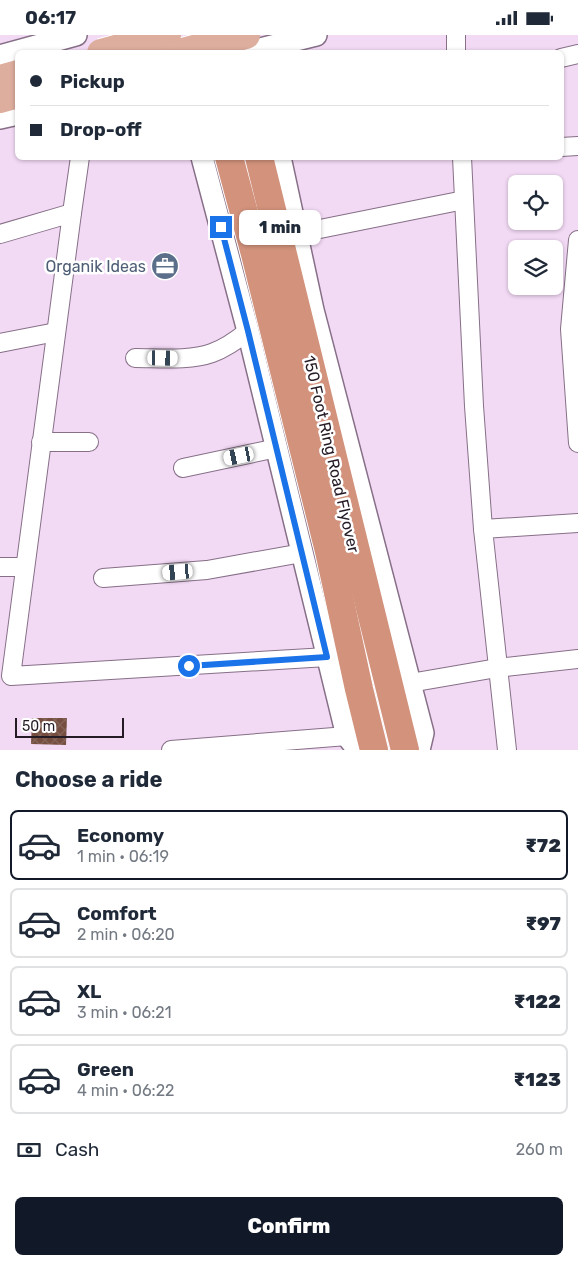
<!DOCTYPE html>
<html lang="en">
<head>
<meta charset="utf-8">
<style>
  body { margin:0; font-family:Rubik,sans-serif; background:#f2f2f3; color:#1f2937; height:100vh; display:flex; flex-direction:column; font-size:19px; white-space:nowrap }
  * { box-sizing:border-box; margin:0 }
  p { font-size:16px; color:#747a83 }
  .icon { flex:none; width:28px; height:28px; fill:none; stroke:currentColor; stroke-width:2; stroke-linecap:round; stroke-linejoin:round }
  .map { position:relative; height:715px; overflow:hidden }
  .panel { display:flex; flex-direction:column; background:#fff; flex:1 }
  .panel>* { flex:none }
  .banner { position:absolute; left:15px; top:15px; width:549px; height:110px; border-radius:8px; box-shadow:0 1px 4px #0004; display:grid; align-content:center; height:110px; padding:0 15px; background:#fff }
  .fabs { position:absolute; left:508px; top:140px; display:grid; gap:10px }
  .fabs a { display:grid; place-items:center; width:55px; height:55px; border-radius:8px; background:#fff; box-shadow:0 1px 4px #0004; font-size:25px }
  .scale { position:absolute; left:15px; bottom:12px; width:109px; box-sizing:border-box; padding-left:5px; border:2px solid #251b25; border-top:0; font-size:14px; line-height:18px; white-space:nowrap; color:#251b25; -webkit-text-stroke:4px #fff; paint-order:stroke }
  .end { position:absolute; width:22px; height:22px; margin:-11px; border:6px solid #1a73e8; background:#fff; box-shadow:0 0 0 2px #fff }
  .from { border-radius:50% }
  .bubble { position:absolute; height:35px; border-radius:8px; background:#fff; box-shadow:0 1px 4px #0004; font-size:16px; font-weight:800; line-height:35px; text-align:center }
  .car { position:absolute; width:15px; height:30px; margin:-15px -8px; border-radius:6px; box-shadow:0 0 4px 1px #0007; background:linear-gradient(#fff 24%,#345 0 40%,#fff 0 76%,#345 0 86%,#fff 0) }
  .banner b { display:flex; align-items:center; gap:18px; height:48px; font-size:19px }
  .banner b+b { border-top:1px solid #e0e1e3 }
  .banner i { width:12px; height:12px; background:#1f2937 }
  ul { padding:0; list-style:none }
  li { display:flex; align-items:center; gap:15px; height:70px; margin:0 10px 8px; padding:0 5px; border:2px solid #e0e1e3; border-radius:8px }
  li div { flex:1 }
  li b { display:block; font-size:19px }
  li em { font-style:normal; font-weight:800 }
  li.selected { border-color:#111827 }
  li>.icon { width:45px; height:45px; stroke-width:1.5 }
  h2 { padding:0 15px; font-size:22px; line-height:60px }
  .pay { display:flex; align-items:center; gap:12px; height:55px; padding:0 15px; font-size:19px }
  .pay p { margin-inline-start:auto }
  .action { display:flex; gap:10px; margin-top:auto; padding:10px 15px }
  .action a { flex:1; height:58px; border-radius:8px; background:#111827; color:#fff; font-size:20px; font-weight:800; line-height:58px; text-align:center }
  .status { display:flex; justify-content:space-between; align-items:center; height:35px; padding:0 25px; background:#fff; direction:ltr }
  .status svg { height:14px; fill:currentColor }
  .map>svg:first-child { display:block }
  .building { fill:url(#building-cross-hatch) }
  .lines { fill:none; stroke-linecap:round; stroke-linejoin:round }
  .minor-casing { stroke:#866f87; stroke-width:20 }
  .tertiary-casing { stroke:#866f87; stroke-width:24 }
  .primary-casing { stroke:#fff; stroke-width:30 }
  .trunk-casing { stroke:#fff; stroke-width:30 }
  .minor { stroke:#fff; stroke-width:18 }
  .tertiary { stroke:#fff; stroke-width:21 }
  .primary { stroke:#ddad9d; stroke-width:28 }
  .trunk { stroke:#d2927c; stroke-width:28 }
  .primary-bridge-casing { stroke:#fff; stroke-width:30; stroke-linecap:butt }
  .primary-bridge { stroke:#ddad9d; stroke-width:28 }
  .route { stroke:#1a73e8; stroke-width:6 }
  .labels { text-anchor:middle; stroke-width:5; stroke-linejoin:round; paint-order:stroke }
  .service-label { font-size:16px; fill:#4e5e75; stroke:#fff; text-anchor:end }
  .street-label { font-size:16px; fill:#251b25; stroke:#fff }
</style>
</head>
<body>
<div class="status"><b>06:17</b><svg viewBox="0 0 49 12"><path d="M0 12V9h3v3zM5 12V6h3v6zM10 12V3h3v9zM15 12V0h3v12zM26 1h20v11H26zM47 4h2v5h-2z"/></svg></div>
<div class="map">
<svg width="578" height="715" viewBox="0 0 578 715">
  <defs>
    <pattern id="building-cross-hatch" width="8" height="8" patternUnits="userSpaceOnUse" patternTransform="scale(1.25)"><rect width="8" height="8" fill="#754e40"/><path d="M0 0l8 8M0 8l8-8" fill="none" stroke="#846459"/></pattern>
  </defs>
  <rect width="100%" height="100%" fill="#f2d9f4"/>
  <polygon class="building" points="32,683 67,683 66,710 31,709"/>
  <g class="lines">
    <g class="minor-casing">
      <g id="minor">
        <polyline points="456,0 456,18"/>
        <polyline points="561,23 578,19"/>
        <polyline points="561,112 578,111"/>
        <polyline points="462,122 474,371 483,494"/>
        <polyline points="72,178 80,122"/>
        <polyline points="0,199 72,178 11,641 327,622"/>
        <polyline points="295,199 464,165"/>
        <polyline points="578,205 570,294 578,408"/>
        <polyline points="0,308 56,297"/>
        <path d="M135,323C159,323 190,326 212,318C226,313 237,305 248,296"/>
        <polyline points="41,407 89,407"/>
        <polyline points="183,433 277,413"/>
        <polyline points="0,532 25,532"/>
        <polyline points="103,543 207,535 302,518"/>
        <polyline points="410,648 497,633 578,624"/>
        <polyline points="171,715 347,701"/>
        <polyline points="507,715 483,494 578,488"/>
      </g>
    </g>
    <g class="tertiary-casing">
      <g id="tertiary">
        <polyline points="244,18 316,0"/>
        <polyline points="0,21 76,0"/>
        <polyline points="0,83 18,79"/>
        <polyline points="202,122 248,296 347,701 358,715"/>
        <polyline points="280,122 313,275 423,698 419,715"/>
      </g>
    </g>
    <g class="primary-casing">
      <g id="primary">
        <polyline points="0,44 18,39"/>
        <polyline points="0,64 18,59"/>
      </g>
    </g>
    <g class="trunk-casing">
      <g id="trunk">
        <polyline points="229,122 255,219 329,516 359,654 374,715"/>
        <polyline points="259,122 405,715"/>
      </g>
    </g>
    <use href="#minor" class="minor"/>
    <use href="#tertiary" class="tertiary"/>
    <use href="#primary" class="primary"/>
    <use href="#trunk" class="trunk"/>
    <g class="primary-bridge-casing">
      <g id="primary-bridge">
        <polyline points="101,18 167,0"/>
        <polyline points="179,18 246,0"/>
      </g>
    </g>
    <use href="#primary-bridge" class="primary-bridge"/>
  </g>
  <g class="lines">
    <polyline class="route" points="189,631 327,622 248,296 221,192"/>
  </g>
  <defs>
    <g id="office-disc" transform="scale(1.4375)"><circle r="9.5" fill="#5c6f8a" stroke="#fff"/><path d="M-6-3h4V-5.5h4V-3h4V5H-6ZM-1-4.5V-3h2v-1.5ZM-6 0V1H6V0Z" fill="#fff"/></g>
  </defs>
  <g fill-rule="evenodd">
    <use href="#office-disc" x="165" y="231"/>
  </g>
  <g class="labels">
    <g class="service-label">
      <text x="146" y="237">Organik Ideas</text>
    </g>
    <g class="street-label">
      <text transform="translate(332 419) rotate(77)" y="6">150 Foot Ring Road Flyover</text>
    </g>
  </g>
</svg>
<div class="fabs">
<a><svg class="icon" aria-label="locate" viewBox="0 0 24 24"><circle cx="12" cy="12" r="6"/><path d="M12 2v4M12 18v4M2 12h4M18 12h4"/></svg></a>
<a><svg class="icon" aria-label="layers" viewBox="0 0 24 24"><path d="M12 4l9 5-9 5-9-5zM3 14l9 5 9-5"/></svg></a>
</div>
<div class="scale">50 m</div>
<i class="end from" style="left:189px;top:631px"></i>
<i class="end" style="left:221px;top:192px"></i>
<div class="bubble" style="left:239px;top:175px;width:82px">1 min</div>
<i class="car" style="left:163px;top:323px;rotate:91deg"></i>
<i class="car" style="left:239px;top:421px;rotate:258deg"></i>
<i class="car" style="left:178px;top:537px;rotate:265deg"></i>
<div class="banner">
<b><i class="from"></i>Pickup</b>
<b><i></i>Drop-off</b>
</div>
</div>
<section class="panel">
<h2>Choose a ride</h2>
<ul>
<li class="selected"><svg class="icon" aria-label="car" viewBox="0 0 24 24"><path d="M5 17H2v-5l4-1 3-4h7l3 4 3 1v5h-3M9 17h6M6 11h13"/><circle cx="7" cy="17" r="2"/><circle cx="17" cy="17" r="2"/></svg><div><b>Economy</b><p>1 min · 06:19</p></div><em>₹72</em></li>
<li><svg class="icon" aria-label="car" viewBox="0 0 24 24"><path d="M5 17H2v-5l4-1 3-4h7l3 4 3 1v5h-3M9 17h6M6 11h13"/><circle cx="7" cy="17" r="2"/><circle cx="17" cy="17" r="2"/></svg><div><b>Comfort</b><p>2 min · 06:20</p></div><em>₹97</em></li>
<li><svg class="icon" aria-label="car" viewBox="0 0 24 24"><path d="M5 17H2v-5l4-1 3-4h7l3 4 3 1v5h-3M9 17h6M6 11h13"/><circle cx="7" cy="17" r="2"/><circle cx="17" cy="17" r="2"/></svg><div><b>XL</b><p>3 min · 06:21</p></div><em>₹122</em></li>
<li><svg class="icon" aria-label="car" viewBox="0 0 24 24"><path d="M5 17H2v-5l4-1 3-4h7l3 4 3 1v5h-3M9 17h6M6 11h13"/><circle cx="7" cy="17" r="2"/><circle cx="17" cy="17" r="2"/></svg><div><b>Green</b><p>4 min · 06:22</p></div><em>₹123</em></li>
</ul>
<div class="pay"><svg class="icon" aria-label="cash" viewBox="0 0 24 24"><path d="M3 7h18v10H3z"/><circle cx="12" cy="12" r="2"/></svg>Cash<p>260 m</p></div>
<div class="action"><a>Confirm</a></div>
</section>
</body>
</html>
